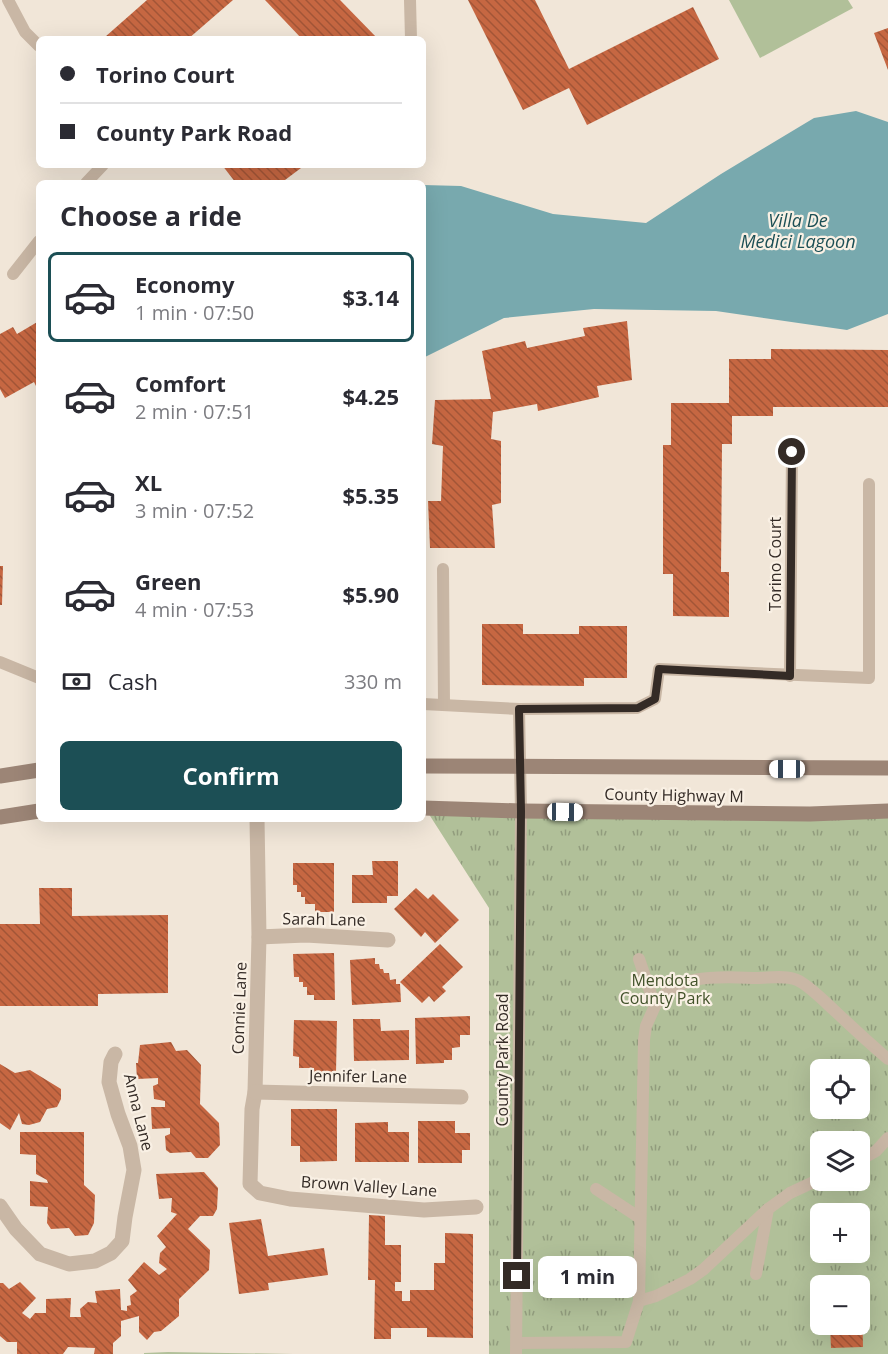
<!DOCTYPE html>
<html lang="en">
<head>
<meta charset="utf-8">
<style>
  body { margin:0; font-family:"Open Sans",sans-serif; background:#f7f7f7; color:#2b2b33; height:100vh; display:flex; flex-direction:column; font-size:22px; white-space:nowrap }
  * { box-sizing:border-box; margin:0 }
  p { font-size:20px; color:#7c7c81 }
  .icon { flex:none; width:33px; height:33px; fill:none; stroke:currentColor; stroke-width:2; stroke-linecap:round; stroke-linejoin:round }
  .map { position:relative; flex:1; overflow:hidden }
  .sheet { position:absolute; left:36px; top:180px; width:390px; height:642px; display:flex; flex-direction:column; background:#fff; border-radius:9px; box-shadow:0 6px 24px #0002 }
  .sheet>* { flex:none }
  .hud { position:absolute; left:36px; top:36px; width:390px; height:132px; border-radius:9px; box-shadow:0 6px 24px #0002; display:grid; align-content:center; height:132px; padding:0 24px; background:#fff }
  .tools { position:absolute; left:810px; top:1059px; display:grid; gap:12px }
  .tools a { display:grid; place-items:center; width:60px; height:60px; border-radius:9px; background:#fff; box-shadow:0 6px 24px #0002; font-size:30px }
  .end { position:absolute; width:27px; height:27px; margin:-14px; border:8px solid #342b26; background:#fff; box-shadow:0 0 0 3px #fff }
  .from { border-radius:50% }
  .bubble { position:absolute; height:42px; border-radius:9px; background:#fff; box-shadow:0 6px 24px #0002; font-size:20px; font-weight:700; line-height:42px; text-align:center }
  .car { position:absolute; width:18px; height:36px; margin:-18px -9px; border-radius:8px; box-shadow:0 0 4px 2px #0007; background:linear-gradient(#fff 24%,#345 0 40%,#fff 0 76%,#345 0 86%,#fff 0) }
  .hud b { display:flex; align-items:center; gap:21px; height:57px; font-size:22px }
  .hud b+b { border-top:2px solid #e1e1e2 }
  .hud i { width:15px; height:15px; background:#2b2b33 }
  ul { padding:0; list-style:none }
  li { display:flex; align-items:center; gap:18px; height:90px; margin:0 12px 9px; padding:0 12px; border:3px solid transparent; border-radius:9px }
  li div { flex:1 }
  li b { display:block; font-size:22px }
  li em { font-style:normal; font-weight:700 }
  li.selected { border-color:#1c4f55 }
  li>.icon { width:54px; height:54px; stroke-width:1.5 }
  h2 { padding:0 24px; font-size:27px; line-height:72px }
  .pay { display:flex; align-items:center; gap:15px; height:66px; padding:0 24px; font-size:22px }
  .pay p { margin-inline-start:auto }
  .action { display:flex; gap:12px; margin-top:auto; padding:12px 24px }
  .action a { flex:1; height:69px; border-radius:9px; background:#1c4f55; color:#fff; font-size:24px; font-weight:700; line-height:69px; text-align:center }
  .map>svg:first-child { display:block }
  .grass { fill:#b1c099 }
  .park { fill:url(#park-tufts); fill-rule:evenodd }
  .water { fill:#78a9ae }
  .building { fill:url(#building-back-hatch) }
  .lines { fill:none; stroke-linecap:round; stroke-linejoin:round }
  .service { stroke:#c9b7a5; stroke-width:12 }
  .minor { stroke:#c9b7a5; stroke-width:15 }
  .secondary { stroke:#9c8576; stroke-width:15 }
  .route { stroke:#342b26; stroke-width:8 }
  .labels { text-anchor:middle; stroke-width:4.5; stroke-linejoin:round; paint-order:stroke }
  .street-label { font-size:16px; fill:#342b26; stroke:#f9f0e4 }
  .park-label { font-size:16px; fill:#42522a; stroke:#f9f0e4 }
  .water-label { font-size:18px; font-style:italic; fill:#1c4f55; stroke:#f9f0e4 }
</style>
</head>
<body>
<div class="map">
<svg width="888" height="1354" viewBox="0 0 888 1354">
  <defs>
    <pattern id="park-tufts" width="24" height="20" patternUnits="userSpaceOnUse" patternTransform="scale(1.5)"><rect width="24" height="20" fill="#b1c099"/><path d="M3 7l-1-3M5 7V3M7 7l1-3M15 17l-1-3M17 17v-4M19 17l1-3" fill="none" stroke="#919c7d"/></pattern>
    <pattern id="building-back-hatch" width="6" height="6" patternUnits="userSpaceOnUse" patternTransform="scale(1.5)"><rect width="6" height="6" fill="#c66742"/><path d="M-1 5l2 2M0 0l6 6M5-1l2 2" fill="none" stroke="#a25537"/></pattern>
  </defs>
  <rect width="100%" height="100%" fill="#f1e6d8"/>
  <polygon class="grass" points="729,0 848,0 853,8 760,58"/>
  <g class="park">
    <path d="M425,808L888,811V1354H489V908ZM820,1070H860V1108H820ZM820,1142H860V1180H820ZM820,1214H860V1252H820ZM820,1286H860V1324H820Z"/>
    <polygon points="168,1352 294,1354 144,1354 144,1353"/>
  </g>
  <polygon class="water" points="856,111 888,122 888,314 847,330 716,311 594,309 504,318 423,358 423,185 461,186 553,214 646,223 721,174 814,118"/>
  <g class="building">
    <polygon points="147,0 233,0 188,39 106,39 105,37"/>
    <polygon points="265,0 340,0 378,39 302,39"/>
    <polygon points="468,0 535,0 569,69 693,7 719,59 587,125 569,88 523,110"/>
    <polygon points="888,28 888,70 874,33"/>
    <polygon points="222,165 305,165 281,183 236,183"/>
    <polygon points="39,321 39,392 34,382 5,398 0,389 0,334 13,327 17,334"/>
    <polygon points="627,321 632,380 597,386 599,397 538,411 537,404 493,412 491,439 501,441 501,503 492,505 495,548 430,548 428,501 441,501 443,446 432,444 435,400 491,399 482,351 525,341 527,348 585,336 583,328"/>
    <polygon points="771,349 888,350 888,407 773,407 773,416 732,416 732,444 722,444 721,572 729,572 729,617 673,616 673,574 663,574 663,445 671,445 671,403 729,403 729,359 771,359"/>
    <polygon points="0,566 3,566 2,605 0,605"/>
    <polygon points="482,624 523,624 523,634 579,634 579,626 627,626 627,678 584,678 584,686 482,685"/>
    <polygon points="372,861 398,861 398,896 387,896 387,903 352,903 352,875 373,875"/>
    <polygon points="293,863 334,863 334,912 315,912 315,904 305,904 305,897 301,897 301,892 297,892 297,885 293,885"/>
    <polygon points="39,888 72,888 72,916 168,915 168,993 98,994 98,1006 0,1006 0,924 40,924"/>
    <polygon points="416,888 428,899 433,894 459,920 435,943 425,932 421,937 394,909"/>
    <polygon points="440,944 463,967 442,987 446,991 434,1002 429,996 422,1003 400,982"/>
    <polygon points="334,953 335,1000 314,1000 314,995 307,995 307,987 303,987 303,982 299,982 299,977 294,977 293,954"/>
    <polygon points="375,958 375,964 379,964 380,969 383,969 384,973 389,973 390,980 396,979 396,984 400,984 401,1002 352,1005 350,960"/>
    <polygon points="470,1016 470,1035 460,1035 460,1047 452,1048 452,1060 444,1060 444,1063 416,1064 415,1018"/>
    <polygon points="353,1019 380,1019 381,1031 409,1030 409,1060 354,1061"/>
    <polygon points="294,1020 337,1021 336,1073 314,1073 314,1068 299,1068 299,1057 293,1056"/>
    <polygon points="171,1042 176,1051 187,1050 201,1065 200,1104 219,1123 220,1145 208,1158 196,1158 191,1152 170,1153 166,1150 165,1136 170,1134 170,1128 152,1129 151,1107 165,1107 165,1101 154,1099 153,1086 158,1084 158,1078 137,1079 136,1063 138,1063 140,1045"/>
    <polygon points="0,1064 15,1073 30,1070 61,1089 61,1099 57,1107 47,1109 40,1122 29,1125 22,1124 19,1113 10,1130 0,1123"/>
    <polygon points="291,1109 337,1109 337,1161 300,1162 300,1146 291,1146"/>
    <polygon points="418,1121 455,1121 455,1133 470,1133 470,1150 462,1150 462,1163 418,1163"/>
    <polygon points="388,1122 388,1132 409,1132 409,1162 355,1162 355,1123"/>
    <polygon points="20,1132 84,1132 84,1185 95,1195 94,1223 88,1235 75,1236 69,1228 51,1229 47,1223 48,1207 30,1206 30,1181 48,1183 47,1180 36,1174 36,1155 20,1154"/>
    <polygon points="204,1172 218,1188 217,1209 213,1216 200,1216 188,1229 210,1250 209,1270 179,1299 179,1316 161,1331 154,1332 147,1340 139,1332 139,1316 121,1321 121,1336 113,1343 113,1354 94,1354 95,1348 68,1347 63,1354 17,1354 17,1342 7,1342 0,1336 0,1283 3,1283 9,1289 20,1282 36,1298 22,1313 30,1319 35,1313 46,1313 46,1299 71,1298 70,1317 81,1317 80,1309 88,1302 97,1303 95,1291 120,1289 121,1310 127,1311 127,1306 131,1305 130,1296 137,1291 128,1280 144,1262 159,1275 167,1269 159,1263 160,1253 166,1247 157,1236 177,1214 171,1212 172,1198 159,1199 156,1174"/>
    <polygon points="369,1215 385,1216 385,1245 401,1245 401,1282 395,1282 395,1291 402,1291 402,1301 410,1301 410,1290 434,1290 434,1263 445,1263 445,1233 473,1234 473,1338 427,1337 427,1328 391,1328 391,1339 374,1339 375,1280 368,1280"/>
    <polygon points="261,1219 268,1256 324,1248 328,1275 268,1283 269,1290 239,1294 229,1223"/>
    <polygon points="860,1303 862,1303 863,1347 831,1348 830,1324 860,1324"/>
  </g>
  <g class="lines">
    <g class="service">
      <polyline points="8,0 25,32 39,46"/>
      <polyline points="410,0 411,39"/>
      <polyline points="86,183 103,165"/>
      <polyline points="13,274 39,241"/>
      <polyline points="443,569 444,705"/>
      <polyline points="0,662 39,678"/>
      <polyline points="790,676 792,452"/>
      <polyline points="423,704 519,709 637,708 655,699 659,669 869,678 869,484"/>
      <polyline points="639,959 655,1006 646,1026 644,1040 639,1301"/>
      <path d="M655,1006C676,972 721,977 756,978C769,978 786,975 797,980C809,985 827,1004 836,1012C853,1028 870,1044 888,1059"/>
      <polyline points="860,1160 876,1151 888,1138"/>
      <polyline points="596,1189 640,1218"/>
      <polyline points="756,1274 768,1209 790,1193 820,1179"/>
      <polyline points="517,1343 626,1342 639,1301 656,1296 690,1279 704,1269 768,1209"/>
      <polyline points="516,1354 521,811 519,709"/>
    </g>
    <g class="minor">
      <polyline points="257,819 259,937 255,1092 252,1109 250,1184 260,1193 290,1199 424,1210 476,1207"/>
      <polyline points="259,937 306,935 388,940"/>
      <polyline points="255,1092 461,1097"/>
      <polyline points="0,1206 16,1229 40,1254 69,1264 95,1261 111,1253 122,1241 125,1217 134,1170 130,1146 118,1114 109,1082 111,1062 115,1054"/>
    </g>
    <g class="secondary">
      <polyline points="423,766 888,768"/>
      <polyline points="0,776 39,770"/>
      <polyline points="423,808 521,811 810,814 888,811"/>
      <polyline points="0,817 39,811"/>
    </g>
  </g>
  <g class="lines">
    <polyline class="route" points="517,1276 521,811 519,709 638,708 655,699 659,669 790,676 792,452"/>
  </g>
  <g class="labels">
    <g class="street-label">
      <text transform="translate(775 564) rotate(-90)" y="6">Torino Court</text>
      <text transform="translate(674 795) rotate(1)" y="6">County Highway M</text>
      <text transform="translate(324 919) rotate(1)" y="6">Sarah Lane</text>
      <text transform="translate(239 1008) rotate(-88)" y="6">Connie Lane</text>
      <text transform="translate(502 1060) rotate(-90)" y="6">County Park Road</text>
      <text transform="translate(358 1076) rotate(1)" y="6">Jennifer Lane</text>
      <text transform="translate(139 1112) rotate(76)" y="6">Anna Lane</text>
      <text transform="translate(369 1186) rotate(4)" y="6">Brown Valley Lane</text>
    </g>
    <g class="park-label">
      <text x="665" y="986">Mendota<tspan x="665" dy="18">County Park</tspan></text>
    </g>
    <g class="water-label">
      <text x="798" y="227">Villa De<tspan x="798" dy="21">Medici Lagoon</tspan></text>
    </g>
  </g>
</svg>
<div class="tools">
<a><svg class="icon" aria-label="locate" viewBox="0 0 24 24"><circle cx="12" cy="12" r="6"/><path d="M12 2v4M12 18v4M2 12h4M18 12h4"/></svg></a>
<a><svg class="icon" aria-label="layers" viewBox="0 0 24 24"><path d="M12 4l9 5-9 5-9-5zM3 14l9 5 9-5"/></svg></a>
<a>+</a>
<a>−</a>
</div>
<i class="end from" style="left:792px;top:452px"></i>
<i class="end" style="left:517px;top:1276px"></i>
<div class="bubble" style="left:538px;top:1256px;width:99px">1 min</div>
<i class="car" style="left:787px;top:769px;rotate:270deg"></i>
<i class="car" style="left:565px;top:812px;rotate:91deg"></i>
<div class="hud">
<b><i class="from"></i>Torino Court</b>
<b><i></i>County Park Road</b>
</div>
<section class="sheet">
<h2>Choose a ride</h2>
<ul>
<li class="selected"><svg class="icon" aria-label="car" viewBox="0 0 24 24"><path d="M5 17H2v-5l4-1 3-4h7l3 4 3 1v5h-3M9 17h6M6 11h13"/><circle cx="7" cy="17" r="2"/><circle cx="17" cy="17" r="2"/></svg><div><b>Economy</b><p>1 min · 07:50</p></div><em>$3.14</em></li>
<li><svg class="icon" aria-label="car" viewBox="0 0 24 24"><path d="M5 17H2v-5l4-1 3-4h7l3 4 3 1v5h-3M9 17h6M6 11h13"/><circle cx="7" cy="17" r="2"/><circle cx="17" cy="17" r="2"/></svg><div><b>Comfort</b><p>2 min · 07:51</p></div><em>$4.25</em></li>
<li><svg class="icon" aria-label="car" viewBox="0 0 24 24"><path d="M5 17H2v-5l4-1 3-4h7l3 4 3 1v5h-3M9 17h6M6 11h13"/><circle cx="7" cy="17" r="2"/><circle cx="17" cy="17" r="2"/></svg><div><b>XL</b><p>3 min · 07:52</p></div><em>$5.35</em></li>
<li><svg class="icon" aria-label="car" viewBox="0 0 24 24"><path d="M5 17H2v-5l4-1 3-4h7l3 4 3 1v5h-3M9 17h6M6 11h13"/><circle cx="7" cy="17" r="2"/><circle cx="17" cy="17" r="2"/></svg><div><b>Green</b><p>4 min · 07:53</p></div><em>$5.90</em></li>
</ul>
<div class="pay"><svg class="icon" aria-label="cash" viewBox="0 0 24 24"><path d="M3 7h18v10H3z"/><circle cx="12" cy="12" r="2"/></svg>Cash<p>330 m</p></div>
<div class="action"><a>Confirm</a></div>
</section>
</div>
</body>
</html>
